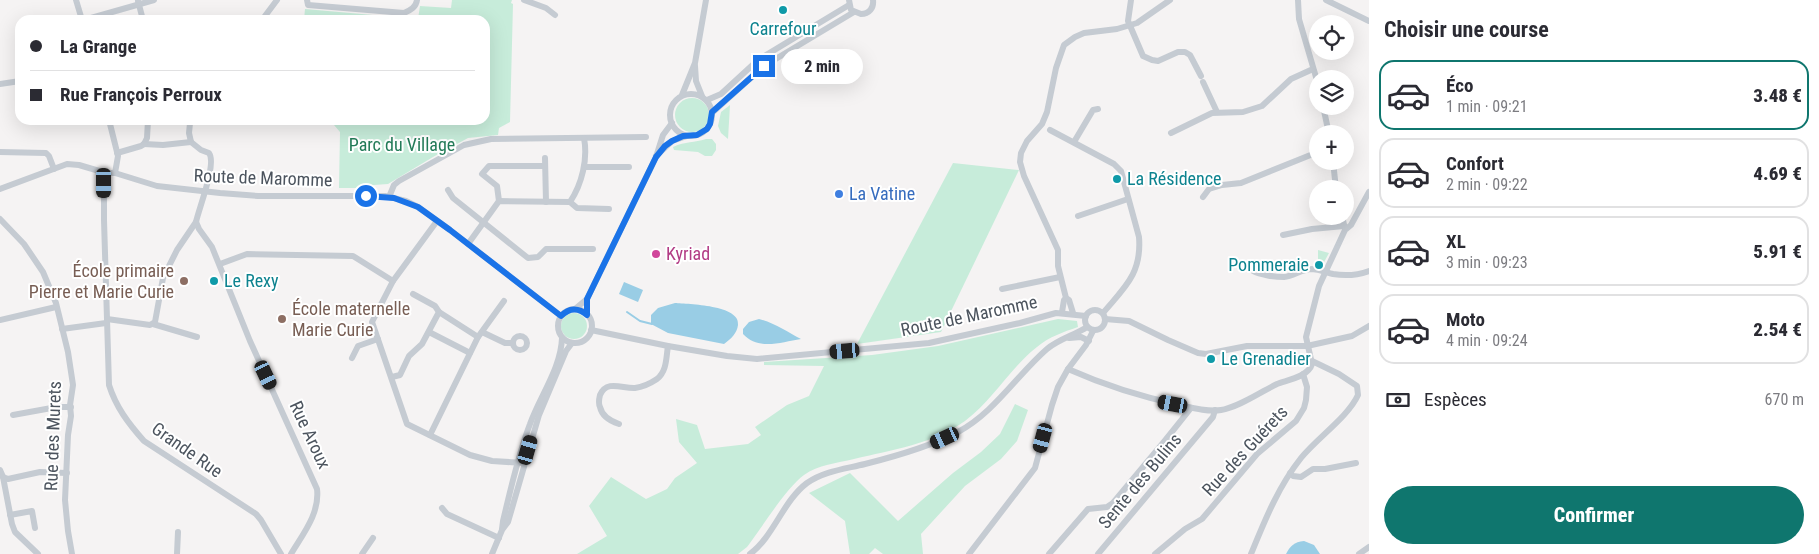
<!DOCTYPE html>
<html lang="fr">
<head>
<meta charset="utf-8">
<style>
  body { margin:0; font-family:"Roboto Condensed",sans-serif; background:#f7f7f7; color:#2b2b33; height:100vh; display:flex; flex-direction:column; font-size:19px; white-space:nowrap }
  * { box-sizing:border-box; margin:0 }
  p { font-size:16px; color:#7c7c81 }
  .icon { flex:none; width:28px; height:28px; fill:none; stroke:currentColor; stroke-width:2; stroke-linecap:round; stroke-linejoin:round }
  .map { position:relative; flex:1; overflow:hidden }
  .panel { display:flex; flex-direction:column; background:#fff; width:450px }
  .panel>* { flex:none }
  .banner { position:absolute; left:15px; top:15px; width:475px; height:110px; border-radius:15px; box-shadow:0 5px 20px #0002; display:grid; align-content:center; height:110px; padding:0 15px; background:#fff }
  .fabs { position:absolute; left:1309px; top:15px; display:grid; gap:10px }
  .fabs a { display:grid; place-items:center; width:45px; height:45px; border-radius:50%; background:#fff; box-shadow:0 5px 20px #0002; font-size:25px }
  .end { position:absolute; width:22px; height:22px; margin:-11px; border:6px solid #1a73e8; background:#fff; box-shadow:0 0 0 2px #fff }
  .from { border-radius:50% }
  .bubble { position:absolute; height:35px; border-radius:18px; background:#fff; box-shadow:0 5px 20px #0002; font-size:16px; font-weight:800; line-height:35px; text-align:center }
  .car { position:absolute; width:15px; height:30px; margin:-15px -8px; border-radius:6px; box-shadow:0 0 4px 1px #0007; background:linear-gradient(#222 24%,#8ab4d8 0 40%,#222 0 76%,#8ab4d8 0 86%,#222 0) }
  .banner b { display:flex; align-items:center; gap:18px; height:48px; font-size:19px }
  .banner b+b { border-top:1px solid #e1e1e2 }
  .banner i { width:12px; height:12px; background:#2b2b33 }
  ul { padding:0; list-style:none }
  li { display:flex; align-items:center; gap:15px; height:70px; margin:0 10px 8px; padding:0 5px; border:2px solid #e1e1e2; border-radius:15px }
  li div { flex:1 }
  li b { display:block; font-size:19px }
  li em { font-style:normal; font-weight:800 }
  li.on { border-color:#0f766e }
  li>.icon { width:45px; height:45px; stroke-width:1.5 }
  h2 { padding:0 15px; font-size:22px; line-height:60px }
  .pay { display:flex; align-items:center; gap:12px; height:55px; padding:0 15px; font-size:19px }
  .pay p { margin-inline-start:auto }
  .button { display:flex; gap:10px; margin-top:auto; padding:10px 15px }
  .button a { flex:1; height:58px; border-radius:30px; background:#0f766e; color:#fff; font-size:20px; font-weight:800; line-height:58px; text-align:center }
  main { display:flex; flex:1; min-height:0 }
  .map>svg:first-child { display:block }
  .green { fill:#c7ecda }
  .water { fill:#99cde5 }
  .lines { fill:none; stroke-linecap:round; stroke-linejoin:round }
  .stream { stroke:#99cde5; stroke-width:2 }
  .minor { stroke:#c5cbd2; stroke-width:6 }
  .route { stroke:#1a73e8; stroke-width:6 }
  .culture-dot { fill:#0f9aa8; stroke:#fff; stroke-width:2 }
  .shop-dot { fill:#3f7fe0; stroke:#fff; stroke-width:2 }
  .hotel-dot { fill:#d1479c; stroke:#fff; stroke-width:2 }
  .education-dot { fill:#8d6e63; stroke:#fff; stroke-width:2 }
  .labels { text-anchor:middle; stroke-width:4; stroke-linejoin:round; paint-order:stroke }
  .culture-label { font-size:18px; fill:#0d838f; stroke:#fff; text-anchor:start }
  .park-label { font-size:18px; fill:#227b58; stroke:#fff }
  .street-label { font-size:18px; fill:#4c545e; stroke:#fff }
  .shop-label { font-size:18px; fill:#366cbe; stroke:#fff; text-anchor:start }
  .hotel-label { font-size:18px; fill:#b23c85; stroke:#fff; text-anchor:start }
  .education-label { font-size:18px; fill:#785e54; stroke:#fff; text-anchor:end }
</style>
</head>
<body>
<main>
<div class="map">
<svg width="1369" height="554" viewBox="0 0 1369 554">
  <rect width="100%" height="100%" fill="#f5f3f3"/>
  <g class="green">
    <polygon points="452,0 512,0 511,3 513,4 510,122 499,128 498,135 468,138 433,157 388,184 374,185 369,188 339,188 340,132 334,125 304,120 485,120 485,20 304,20 305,9 418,19 420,6 451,8"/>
    <circle cx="692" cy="115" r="17"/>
    <polygon points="730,105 728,139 721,133 718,126 721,112"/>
    <path d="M706,139H712L716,144V150L712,156H705L698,152L674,150L673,147C686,141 694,143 706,139Z"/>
    <polygon points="953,163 1019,170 941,332 857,344"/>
    <polygon points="1318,250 1329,253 1323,264 1322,261 1318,260"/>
    <circle cx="574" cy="326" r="13"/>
    <path d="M1058,319L1077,321L1078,327C1063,332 1049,337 1037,347C1010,368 993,400 965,421C933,444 892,450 854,459C837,463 818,465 804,475C786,488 761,529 747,547L738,554H577L607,536L589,506L611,477L646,499L667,489L675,478L697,463L679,442L676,419L697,425L705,449L748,444L761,435L755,427L787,405L809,396L824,366L764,365V362L872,355L938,346Z"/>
    <polygon points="1015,404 1028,410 1017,441 1001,459 965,486 921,534 923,554 883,554 875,548 869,554 850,554 845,521 809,493 850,473 898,521 953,473 981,452 1000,434"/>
  </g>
  <g class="water">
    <polygon points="624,282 643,290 638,302 619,294"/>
    <path d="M675,303C688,304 741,305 738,325C737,333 731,339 724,344L668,333L651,324V315L658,308Z"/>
    <path d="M759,319C775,323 787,332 801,339C781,342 759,351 743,334V329L749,322Z"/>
    <path d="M1304,541L1314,545L1320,554H1286C1290,546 1294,542 1304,541Z"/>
  </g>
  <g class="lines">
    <polyline class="stream" points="627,312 640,321 652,324"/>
    <g class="minor">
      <polyline points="76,0 82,20"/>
      <path d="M307,0L308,5L404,13C411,10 416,7 417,0"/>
      <polyline points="524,0 546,8 555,15"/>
      <path d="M849,0L851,10L861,14C869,14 874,8 873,0"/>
      <polyline points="1131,0 1128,21 1143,56 1152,60 1158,61 1178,52 1185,52 1190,55 1201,76"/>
      <polyline points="1298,0 1299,19 1318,84"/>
      <polyline points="1326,0 1369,21"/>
      <polyline points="138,1 143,20"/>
      <polyline points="84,20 154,0"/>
      <polyline points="262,20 277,0"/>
      <polyline points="695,66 696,81 702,96"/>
      <polyline points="1203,82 1217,112"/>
      <polyline points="0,84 20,81"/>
      <circle cx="691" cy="115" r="21"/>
      <polyline points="682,95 695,63 706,0"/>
      <polyline points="707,100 721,94 758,60 849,5"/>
      <polyline points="1323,106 1329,134"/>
      <polyline points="713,112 764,66 854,12"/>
      <polyline points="109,120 118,156 115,173"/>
      <path d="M193,120L190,123L189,133L191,142L201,150L209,153C217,163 199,208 196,222L199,229L212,247L250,341L317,489C320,513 303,534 291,554"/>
      <path d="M1050,130L1114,164L1121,171L1139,237C1142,274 1124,288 1103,313"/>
      <polyline points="1171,133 1212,113 1243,112 1262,106 1291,79 1313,69"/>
      <polyline points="1074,142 1093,110 1098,109"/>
      <polyline points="144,144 163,145 191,142"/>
      <polyline points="144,144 147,138 148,120"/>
      <polyline points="0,152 46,153 49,156 54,169"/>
      <polyline points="117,153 141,146 144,144"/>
      <polyline points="656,156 672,141 687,136"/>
      <polyline points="545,158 546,202"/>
      <polyline points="1333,161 1336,189"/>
      <polyline points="585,167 629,167"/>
      <path d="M106,173L104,181V220L109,385C116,407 128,423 144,441L256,514L261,520L281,554"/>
      <polyline points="0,189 67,164 79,165 106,173 115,173 157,186 220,193 258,196 385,196 406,201 418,207 450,230 561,316"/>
      <polyline points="448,190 453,198 528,258 538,257 546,249 593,249"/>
      <polyline points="389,197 394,185 399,181 464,145 491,139 646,137"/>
      <polyline points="1203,197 1209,189 1222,185 1241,183 1318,152"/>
      <polyline points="499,201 497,186 482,174 489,166 545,166"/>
      <polyline points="570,202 577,208 609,209"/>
      <polyline points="1078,216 1128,199"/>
      <polyline points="1342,216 1345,229"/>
      <polyline points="0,219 24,244 43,272 56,303 68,352 73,385 70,405 71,416 68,435 65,500 68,531 72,554"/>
      <polyline points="437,221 393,281 372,322 407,424 470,455 492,461 524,463"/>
      <polyline points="1283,235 1312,229 1344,226"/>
      <path d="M468,244L499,201L570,202C582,184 588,159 584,138"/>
      <polyline points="220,264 247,254 353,256 393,281"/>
      <path d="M1253,271C1260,275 1275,277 1284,277C1293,276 1301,270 1310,269C1320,269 1325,272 1333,274C1345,276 1358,275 1369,271"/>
      <polyline points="1002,289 1060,277"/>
      <circle cx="575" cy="326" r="17"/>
      <polyline points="575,309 587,299 656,157 663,135 672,123"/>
      <circle cx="1095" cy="320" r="10"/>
      <polyline points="439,312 478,337"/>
      <polyline points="1062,312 1064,300 1066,298"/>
      <polyline points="1073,313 1069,300 1066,298 1058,266 1058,250 1024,176 1020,162 1021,153 1027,141 1042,124 1047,112 1056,68 1064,45 1075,37 1084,33 1117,29 1137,23 1170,0"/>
      <polyline points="107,319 150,325 155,322 163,278 177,250 196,222"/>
      <polyline points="1105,319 1129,321 1168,340 1198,353 1206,354 1247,346 1307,346 1352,336 1369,326"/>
      <polyline points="0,320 56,307"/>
      <polyline points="153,324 197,337"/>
      <polyline points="62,329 106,323"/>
      <polyline points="591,330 668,346 727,356 757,359 929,343 1020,323 1056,313 1086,316"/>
      <polyline points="429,332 470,353"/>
      <polyline points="482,332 505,343 513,343"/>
      <circle cx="520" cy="343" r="7"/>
      <polyline points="1069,338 1081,337 1089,341"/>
      <polyline points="352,358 358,346 378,339"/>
      <path d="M1068,369C1104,385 1142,397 1180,405C1193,408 1208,412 1221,410C1239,407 1260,392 1277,384C1287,380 1308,377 1312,364L1306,337L1319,286L1345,230L1351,225L1369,192"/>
      <polyline points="392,377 400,375 409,356 422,344 439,312 435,306 413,294"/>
      <polyline points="13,415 57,407 71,407"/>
      <path d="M619,424C610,421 602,416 600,407C598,403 599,399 600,395C607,379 623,389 635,388C643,387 651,383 657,379C667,371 666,358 668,346"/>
      <polyline points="430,435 478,337 504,301"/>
      <polyline points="0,470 3,477 8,479 40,472 67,473"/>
      <polyline points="1290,473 1293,476 1301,477 1313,469 1325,469 1356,463"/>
      <polyline points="3,477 12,524 15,532 38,554"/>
      <polyline points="442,508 447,514 499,538"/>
      <polyline points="10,515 32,511 35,528"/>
      <path d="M502,529L503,521C511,488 518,455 530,424C540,396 561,368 562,338"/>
      <polyline points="177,554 178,532"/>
      <polyline points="362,554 373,538"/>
      <polyline points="492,554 502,530 508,522 539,415 566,351 572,343"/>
      <path d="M750,554C774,536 783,501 807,483C824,471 845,469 865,464C897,456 929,447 958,432C994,413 1017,375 1047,349C1059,339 1075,335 1087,327"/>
      <polyline points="969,554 1035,468 1052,405 1058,387 1068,369 1086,345 1093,331"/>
      <polyline points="1049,554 1088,509 1107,507 1113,503 1163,443 1191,408"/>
      <polyline points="1098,554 1213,417 1215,410"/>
      <polyline points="1155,554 1185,529 1202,519 1257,454 1296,421 1304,408 1306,400 1307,387 1303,374"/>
      <path d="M1251,554C1265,520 1278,487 1301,458C1317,438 1348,417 1358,395L1357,386L1339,374L1312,361"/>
      <polyline points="1359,554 1369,547"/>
    </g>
  </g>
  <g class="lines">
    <path class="route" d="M366,196L394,198L418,207L450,230L561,316C569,308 578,307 587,315V299L656,157L665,146L672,141L683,136L697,135L707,129L710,124L712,112L764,66"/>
  </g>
  <g class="culture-dot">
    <circle cx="783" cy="10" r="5"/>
    <circle cx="1117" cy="179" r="5"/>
    <circle cx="1319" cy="265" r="5"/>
    <circle cx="214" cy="281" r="5"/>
    <circle cx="1211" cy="359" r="5"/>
  </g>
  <circle class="shop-dot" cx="839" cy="194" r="5"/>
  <circle class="hotel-dot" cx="656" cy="254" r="5"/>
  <g class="education-dot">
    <circle cx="184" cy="281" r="5"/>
    <circle cx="282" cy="319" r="5"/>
  </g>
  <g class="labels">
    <g class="culture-label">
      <text x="783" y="35" text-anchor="middle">Carrefour</text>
      <text x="1127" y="185">La Résidence</text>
      <text x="1309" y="271" text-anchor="end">Pommeraie</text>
      <text x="224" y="287">Le Rexy</text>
      <text x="1221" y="365">Le Grenadier</text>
    </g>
    <g class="park-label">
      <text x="402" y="151">Parc du Village</text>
    </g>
    <g class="street-label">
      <text transform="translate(263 178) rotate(2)" y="6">Route de Maromme</text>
      <text transform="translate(969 316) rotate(-12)" y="6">Route de Maromme</text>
      <text transform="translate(310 435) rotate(65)" y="6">Rue Aroux</text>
      <text transform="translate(53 436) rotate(-88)" y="6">Rue des Murets</text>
      <text transform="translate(187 450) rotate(35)" y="6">Grande Rue</text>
      <text transform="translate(1245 451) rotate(-47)" y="6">Rue des Guérets</text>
      <text transform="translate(1140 481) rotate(-50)" y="6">Sente des Bulins</text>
    </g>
    <g class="shop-label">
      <text x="849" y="200">La Vatine</text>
    </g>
    <g class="hotel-label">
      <text x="666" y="260">Kyriad</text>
    </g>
    <g class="education-label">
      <text x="174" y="277">École primaire<tspan x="174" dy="21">Pierre et Marie Curie</tspan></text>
      <text x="292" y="315" text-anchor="start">École maternelle<tspan x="292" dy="21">Marie Curie</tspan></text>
    </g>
  </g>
</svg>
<div class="fabs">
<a><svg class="icon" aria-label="locate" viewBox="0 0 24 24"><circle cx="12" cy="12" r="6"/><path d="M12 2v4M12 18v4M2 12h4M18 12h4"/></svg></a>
<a><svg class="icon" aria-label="layers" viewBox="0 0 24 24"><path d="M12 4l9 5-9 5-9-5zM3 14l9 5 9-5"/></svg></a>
<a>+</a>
<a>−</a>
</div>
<i class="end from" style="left:366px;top:196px"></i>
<i class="end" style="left:764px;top:66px"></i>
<div class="bubble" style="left:781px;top:49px;width:82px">2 min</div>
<i class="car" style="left:104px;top:183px;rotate:180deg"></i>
<i class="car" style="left:845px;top:351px;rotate:265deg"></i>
<i class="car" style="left:266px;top:375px;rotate:155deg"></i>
<i class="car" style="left:1173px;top:404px;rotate:281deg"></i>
<i class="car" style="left:945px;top:438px;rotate:245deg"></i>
<i class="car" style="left:1043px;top:438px;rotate:195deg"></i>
<i class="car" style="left:528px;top:450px;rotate:16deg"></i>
<div class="banner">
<b><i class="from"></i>La Grange</b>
<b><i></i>Rue François Perroux</b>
</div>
</div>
<section class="panel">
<h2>Choisir une course</h2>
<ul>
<li class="on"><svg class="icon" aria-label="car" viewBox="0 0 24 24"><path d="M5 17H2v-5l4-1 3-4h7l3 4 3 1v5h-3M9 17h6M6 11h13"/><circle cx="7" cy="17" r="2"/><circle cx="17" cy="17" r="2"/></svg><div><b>Éco</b><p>1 min · 09:21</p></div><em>3.48 €</em></li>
<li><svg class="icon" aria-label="car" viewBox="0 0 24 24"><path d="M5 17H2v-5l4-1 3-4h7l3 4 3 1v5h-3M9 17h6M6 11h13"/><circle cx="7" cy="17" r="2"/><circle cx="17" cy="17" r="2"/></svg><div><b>Confort</b><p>2 min · 09:22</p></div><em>4.69 €</em></li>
<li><svg class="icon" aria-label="car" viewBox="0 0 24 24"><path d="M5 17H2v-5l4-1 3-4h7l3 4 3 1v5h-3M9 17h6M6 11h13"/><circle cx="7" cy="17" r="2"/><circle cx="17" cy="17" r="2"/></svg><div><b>XL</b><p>3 min · 09:23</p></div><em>5.91 €</em></li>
<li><svg class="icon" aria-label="car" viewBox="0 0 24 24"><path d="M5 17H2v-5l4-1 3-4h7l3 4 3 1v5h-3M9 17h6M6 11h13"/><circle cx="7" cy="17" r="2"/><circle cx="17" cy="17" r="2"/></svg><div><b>Moto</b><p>4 min · 09:24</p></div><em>2.54 €</em></li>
</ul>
<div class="pay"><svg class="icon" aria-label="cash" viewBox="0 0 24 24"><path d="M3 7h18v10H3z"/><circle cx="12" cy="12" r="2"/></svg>Espèces<p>670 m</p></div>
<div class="button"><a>Confirmer</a></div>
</section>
</main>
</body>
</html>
